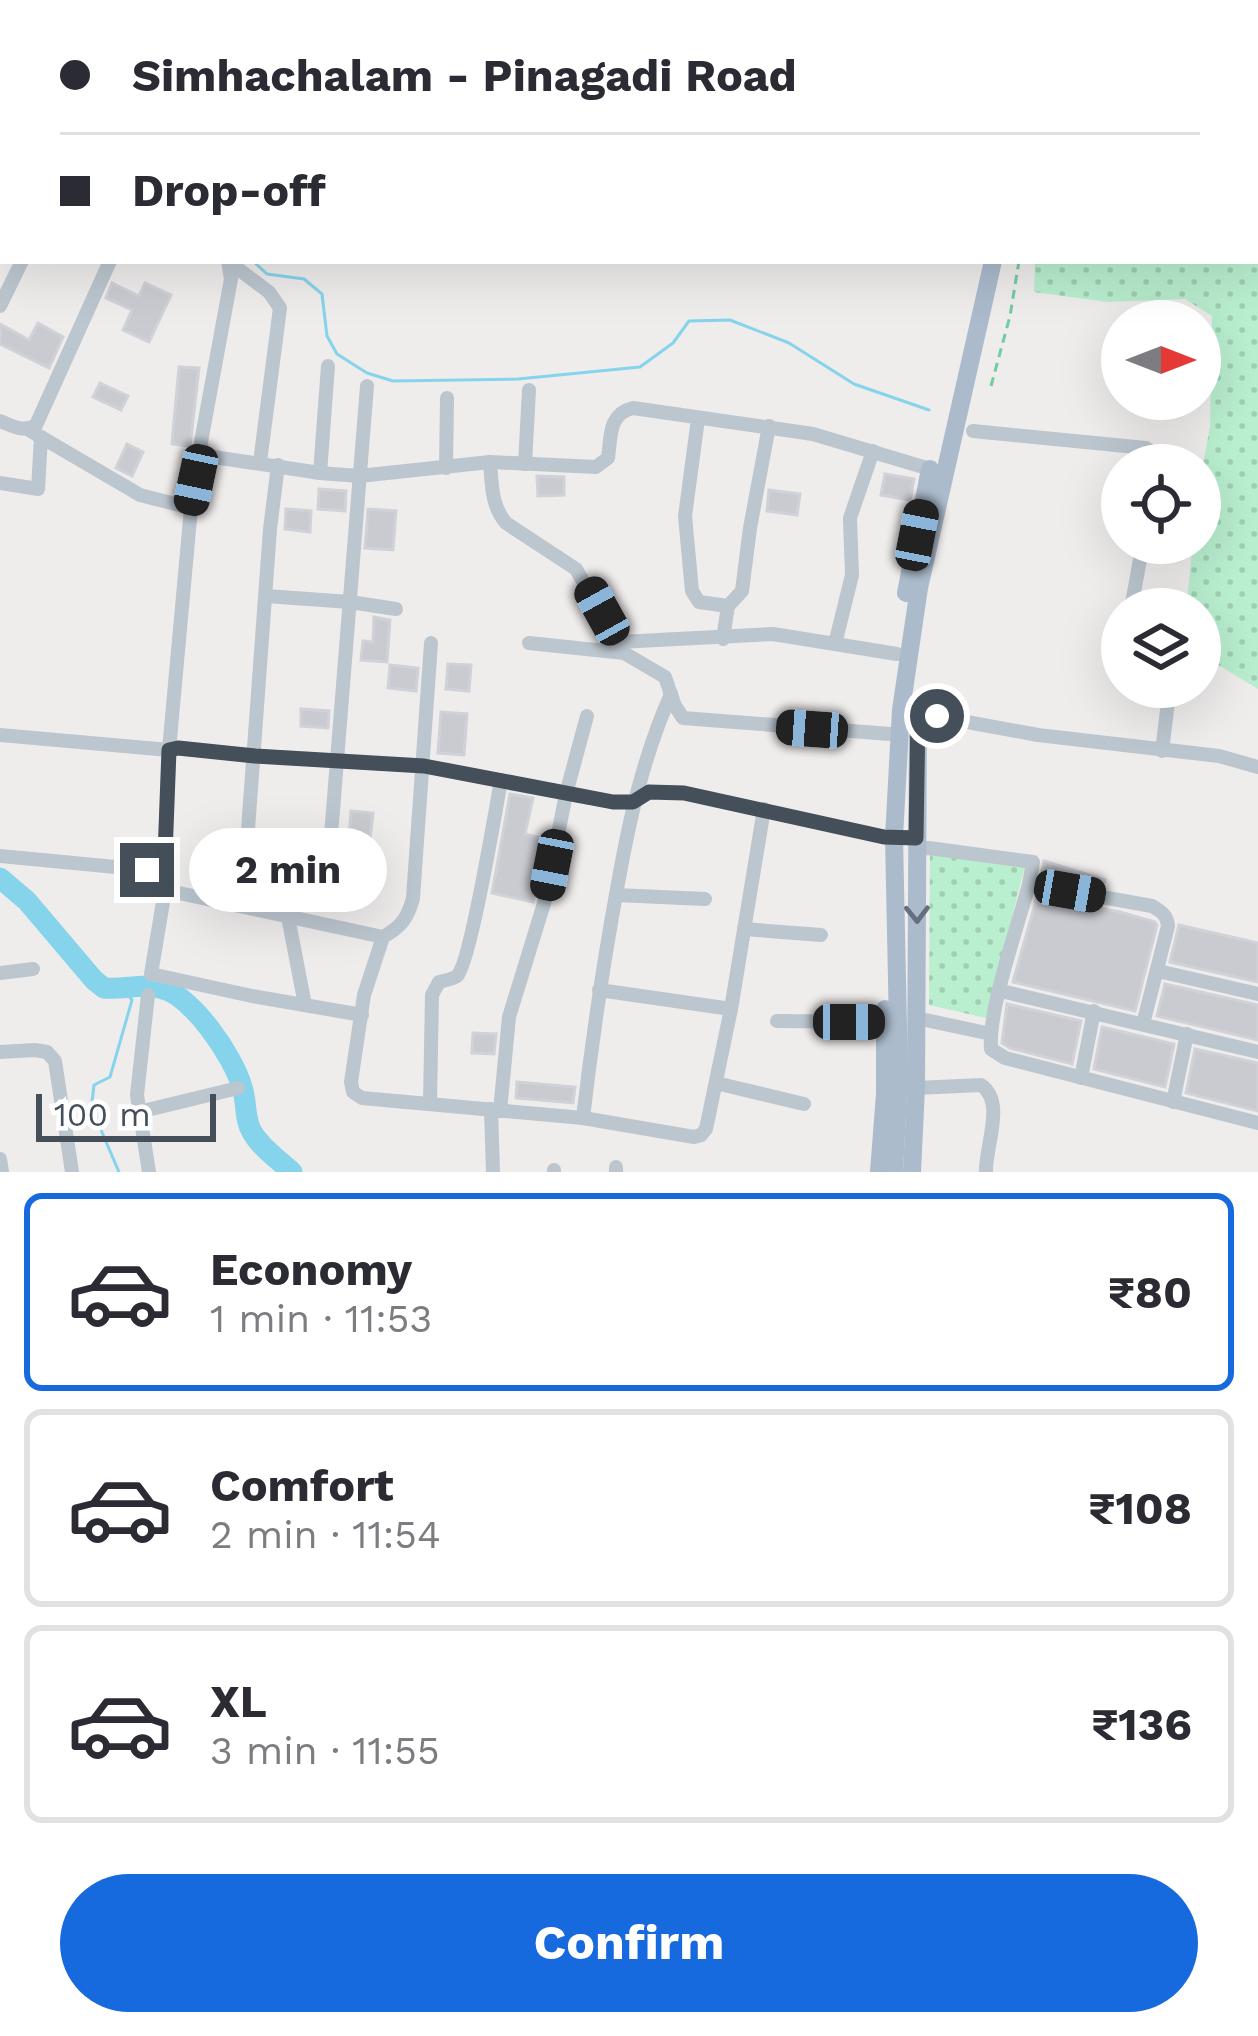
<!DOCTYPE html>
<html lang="en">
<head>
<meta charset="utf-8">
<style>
  body { margin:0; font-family:"Work Sans",sans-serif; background:#f2f2f3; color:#2b2b33; height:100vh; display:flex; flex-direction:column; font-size:45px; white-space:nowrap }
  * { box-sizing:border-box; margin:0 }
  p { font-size:39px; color:#7c7c81 }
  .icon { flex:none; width:66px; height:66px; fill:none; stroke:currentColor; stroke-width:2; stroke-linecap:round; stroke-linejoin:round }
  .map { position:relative; height:1172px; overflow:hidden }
  .sheet { display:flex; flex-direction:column; background:#fff; flex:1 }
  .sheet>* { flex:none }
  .banner { position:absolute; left:0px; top:0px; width:1260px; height:264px; box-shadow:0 12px 48px #0002; display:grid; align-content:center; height:264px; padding:0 60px; background:#fff }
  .needle { width:78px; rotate:90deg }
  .controls { position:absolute; left:1101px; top:300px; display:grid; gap:24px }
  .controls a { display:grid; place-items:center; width:120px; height:120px; border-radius:50%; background:#fff; box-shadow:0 12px 48px #0002; font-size:60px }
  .scale { position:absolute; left:36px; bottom:30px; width:180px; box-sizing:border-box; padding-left:12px; border:6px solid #444f5a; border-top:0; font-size:33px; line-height:42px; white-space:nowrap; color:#444f5a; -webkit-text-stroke:9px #fff; paint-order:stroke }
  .end { position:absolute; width:54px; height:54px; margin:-27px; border:15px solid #444f5a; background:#fff; box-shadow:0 0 0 6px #fff }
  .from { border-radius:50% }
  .bubble { position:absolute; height:84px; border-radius:42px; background:#fff; box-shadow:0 12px 48px #0002; font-size:39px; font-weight:700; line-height:84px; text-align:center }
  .car { position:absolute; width:36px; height:72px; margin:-36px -18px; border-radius:15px; box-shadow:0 0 9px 3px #0007; background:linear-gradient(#222 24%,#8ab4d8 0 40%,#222 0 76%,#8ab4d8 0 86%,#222 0) }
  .banner b { display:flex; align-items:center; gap:42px; height:114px; font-size:45px }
  .banner b+b { border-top:3px solid #e1e1e2 }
  .banner i { width:30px; height:30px; background:#2b2b33 }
  ul { padding:21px 0 0; list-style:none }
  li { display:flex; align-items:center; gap:36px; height:198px; margin:0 24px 18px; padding:0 36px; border:6px solid #e1e1e2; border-radius:18px }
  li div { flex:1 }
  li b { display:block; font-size:45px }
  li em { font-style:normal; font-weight:700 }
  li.on { border-color:#1769de }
  li>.icon { width:108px; height:108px; stroke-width:1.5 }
  .cta { display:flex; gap:24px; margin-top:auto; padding:24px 60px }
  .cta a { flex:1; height:138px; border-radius:72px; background:#1769de; color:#fff; font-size:48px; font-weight:700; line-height:138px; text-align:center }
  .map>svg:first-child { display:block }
  .grass { fill:url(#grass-dots) }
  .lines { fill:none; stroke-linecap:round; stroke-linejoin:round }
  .stream { stroke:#85d4ec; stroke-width:3 }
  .river { stroke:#85d4ec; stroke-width:21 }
  .building { fill:#c9cbd1; stroke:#d0d2d8; stroke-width:3 }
  .path { stroke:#71cca2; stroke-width:3; stroke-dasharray:9 6; stroke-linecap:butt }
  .minor { stroke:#bcc6cf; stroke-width:14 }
  .major { stroke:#abbbcc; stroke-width:18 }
  .oneway { stroke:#636f7c }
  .route { stroke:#444f5a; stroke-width:15 }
</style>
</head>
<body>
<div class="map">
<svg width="1258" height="1172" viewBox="0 0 1258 1172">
  <defs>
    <pattern id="grass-dots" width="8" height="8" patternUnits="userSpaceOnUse" patternTransform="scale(3)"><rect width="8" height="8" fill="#b9eecf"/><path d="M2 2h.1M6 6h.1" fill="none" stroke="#a0ceb4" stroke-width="1.8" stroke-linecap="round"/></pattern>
  </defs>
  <rect width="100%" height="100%" fill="#efecec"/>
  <g class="grass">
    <polygon points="1071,0 1258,0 1258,689 1200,654 1200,609 1186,609 1193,543 1200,543 1200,480 1210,427 1212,316 1185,299 1108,302 1034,292 1035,261 1257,261 1257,3 1071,3"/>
    <polygon points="930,853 1025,866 986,1018 929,1005"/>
  </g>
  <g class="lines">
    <g class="stream">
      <polyline points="334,3 335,0"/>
      <polyline points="0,84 3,86"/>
      <polyline points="253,261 267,274 304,279 322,294 327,336 337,354 367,373 393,381 518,379 640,367 673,343 689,321 730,320 789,343 854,384 929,410"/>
      <polyline points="119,1172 95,1116 92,1102 94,1085 110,1077 132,1000 122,987"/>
    </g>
    <path class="river" d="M0,878L27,901L94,980L104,988C124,990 141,983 160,988C192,995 233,1056 242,1087C247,1101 244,1119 252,1132C261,1148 279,1160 292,1172"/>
  </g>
  <g class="building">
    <polygon points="112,283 139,296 145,283 171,295 149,342 123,330 132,310 106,298"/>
    <polygon points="38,323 63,337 49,368 0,344 0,324 29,340"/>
    <polygon points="179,367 199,368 190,446 172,444"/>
    <polygon points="100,383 128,396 121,410 93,397"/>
    <polygon points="127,444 143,452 132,476 116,468"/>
    <polygon points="885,474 914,479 910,500 881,495"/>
    <polygon points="537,476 564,477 564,495 538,496"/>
    <polygon points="319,489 346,491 345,511 318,509"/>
    <polygon points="769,490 800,494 797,515 767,511"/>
    <polygon points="286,509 311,511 310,532 285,529"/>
    <polygon points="368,509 396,511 393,550 365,548"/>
    <polygon points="374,617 390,620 387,662 361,660 363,641 373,642"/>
    <polygon points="448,664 471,665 469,691 446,689"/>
    <polygon points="390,665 418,668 416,691 388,688"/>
    <polygon points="301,709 329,711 328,728 301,726"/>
    <polygon points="441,712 467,714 464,755 438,753"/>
    <polygon points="510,794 533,798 525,834 546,839 533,902 492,893"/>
    <polygon points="351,811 373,813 370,839 349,837"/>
    <polygon points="1044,861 1105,880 1103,886 1042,875"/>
    <polygon points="1037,897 1120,912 1155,922 1157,925 1135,1011 1013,982"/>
    <polygon points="1179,925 1258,943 1258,982 1170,962"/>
    <polygon points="1165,984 1258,1005 1258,1040 1157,1016"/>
    <polygon points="1007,1004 1081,1021 1072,1064 1010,1048 1002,1043"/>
    <polygon points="1102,1027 1174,1044 1165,1087 1094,1069"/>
    <polygon points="473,1033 496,1034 494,1054 472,1053"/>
    <polygon points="1195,1049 1258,1063 1258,1111 1186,1093"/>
    <polygon points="517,1082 575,1087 573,1103 516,1098"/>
  </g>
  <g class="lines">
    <g class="path">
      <polyline points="1057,3 1058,0"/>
      <polyline points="991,386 1010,316 1019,261"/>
    </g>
    <g class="minor">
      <polyline points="0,0 5,3"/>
      <polyline points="62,3 63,0"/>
      <polyline points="136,3 137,0"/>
      <polyline points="201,3 202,0"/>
      <polyline points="0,100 3,102"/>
      <path d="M228,261L231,279L201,442L202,452L214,457L320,473L359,476L490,462L596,467L608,458C611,437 608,414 633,408L813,434L930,469"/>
      <polyline points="230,263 269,292 280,308 260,462"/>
      <polyline points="0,306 22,261"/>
      <polyline points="698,419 685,516 692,591 699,602 728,606"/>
      <path d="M0,421C13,426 23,433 36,425L110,261"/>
      <polyline points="29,430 140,495 191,508"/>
      <polyline points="973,431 1146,448 1155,454 1158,465"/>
      <path d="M490,462C492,485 491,505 506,523L576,569L624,653L665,677L675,706L683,718L890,734"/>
      <polyline points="525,464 529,390"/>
      <polyline points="446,468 447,398"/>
      <polyline points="320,473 328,366"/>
      <polyline points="0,483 38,489 41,437"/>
      <polyline points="266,596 350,602 396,609"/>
      <polyline points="1131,609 1143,543"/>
      <polyline points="723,639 728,606 742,591 750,528 769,426"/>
      <polyline points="619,642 773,634 897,654"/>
      <polyline points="529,643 624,653"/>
      <polyline points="835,644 852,575 850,518 873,451"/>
      <polyline points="918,713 1038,735 1219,756 1258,767"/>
      <polyline points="0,735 169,750 191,508 202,452"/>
      <polyline points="1162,751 1168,702 1165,687"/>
      <path d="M916,849L929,848L1033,862L1029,884L1152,906C1162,912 1167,915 1168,926L1143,1024"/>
      <polyline points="0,856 147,870 160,867 165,855 169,750 178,748 255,756 424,766 613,802 633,802 649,792 684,793 884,837 916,838"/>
      <polyline points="246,857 270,529 278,465"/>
      <polyline points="160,867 165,890 383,937 364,995 351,1082 353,1092 362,1098 583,1118 694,1137 701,1135 706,1129 731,1009 764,809"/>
      <path d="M1029,884C1018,926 988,1009 991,1049L1005,1058L1258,1123"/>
      <polyline points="327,885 367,386"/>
      <polyline points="165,890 151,974 252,996 362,1015"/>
      <polyline points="616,895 705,899"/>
      <polyline points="288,917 305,1005"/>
      <polyline points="744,929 821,935"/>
      <path d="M383,937C401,927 408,918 413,898L431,643"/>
      <polyline points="1158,971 1258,994"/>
      <polyline points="0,973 33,969"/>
      <polyline points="599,990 731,1009"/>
      <polyline points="1001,991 1258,1052"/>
      <polyline points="148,995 137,1095 149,1172"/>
      <polyline points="916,1018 991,1034"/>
      <polyline points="777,1021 885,1022"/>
      <polyline points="0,1052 35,1050 47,1052 55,1061 72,1172"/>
      <polyline points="1081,1078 1094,1011"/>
      <polyline points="716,1083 804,1104"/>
      <path d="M916,1088L981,1085C1006,1102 985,1146 986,1172"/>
      <path d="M430,1102L432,995L439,982C443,981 453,979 457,976C470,964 496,808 501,780"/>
      <polyline points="1173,1102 1187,1034"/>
      <polyline points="491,1109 493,1172"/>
      <polyline points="500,1111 509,1017 545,900 566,794 587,716"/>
      <polyline points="139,1112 238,1088"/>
      <path d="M583,1118C592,1041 603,965 617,889C629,821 643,757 671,694"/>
      <polyline points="0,1159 2,1172"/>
      <polyline points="616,1167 616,1172"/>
      <polyline points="554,1172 554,1170"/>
    </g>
    <g class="major">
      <polyline points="1021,3 1021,0"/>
      <polyline points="906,593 930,469"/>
      <polyline points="879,1172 885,1094 885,1009"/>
      <polyline points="894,1172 899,1075 894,837 901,710 919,588 993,261"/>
      <polyline points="912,1172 916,1088 918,713"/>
    </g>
  </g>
  <defs><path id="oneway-chevron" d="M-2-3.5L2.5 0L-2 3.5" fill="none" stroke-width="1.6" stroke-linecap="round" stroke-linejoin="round" transform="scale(3)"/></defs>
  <use class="oneway" href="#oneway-chevron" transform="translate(917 914) rotate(89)"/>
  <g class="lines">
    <polyline class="route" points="147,870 160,867 165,855 169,750 178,748 255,756 424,766 613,802 633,802 649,792 684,793 884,837 916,838 918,713 937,716"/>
  </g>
</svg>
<div class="controls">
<a><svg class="needle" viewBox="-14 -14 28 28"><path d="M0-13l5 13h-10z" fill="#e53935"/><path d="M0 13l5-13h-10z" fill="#7c7c81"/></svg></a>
<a><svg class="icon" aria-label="locate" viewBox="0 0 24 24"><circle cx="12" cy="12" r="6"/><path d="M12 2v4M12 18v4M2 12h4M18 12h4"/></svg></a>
<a><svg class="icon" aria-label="layers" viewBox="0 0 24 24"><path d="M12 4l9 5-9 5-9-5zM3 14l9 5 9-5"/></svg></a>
</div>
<div class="scale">100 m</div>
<i class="end from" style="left:937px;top:716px"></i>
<i class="end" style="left:147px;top:870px"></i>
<div class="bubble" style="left:189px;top:828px;width:198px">2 min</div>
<i class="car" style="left:196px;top:480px;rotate:192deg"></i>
<i class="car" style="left:917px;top:535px;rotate:11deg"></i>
<i class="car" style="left:602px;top:611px;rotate:331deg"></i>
<i class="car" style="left:812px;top:729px;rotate:274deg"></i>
<i class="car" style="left:552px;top:865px;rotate:191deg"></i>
<i class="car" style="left:1070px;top:891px;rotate:100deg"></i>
<i class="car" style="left:849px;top:1022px;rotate:90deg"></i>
<div class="banner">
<b><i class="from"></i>Simhachalam - Pinagadi Road</b>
<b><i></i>Drop-off</b>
</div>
</div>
<section class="sheet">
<ul>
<li class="on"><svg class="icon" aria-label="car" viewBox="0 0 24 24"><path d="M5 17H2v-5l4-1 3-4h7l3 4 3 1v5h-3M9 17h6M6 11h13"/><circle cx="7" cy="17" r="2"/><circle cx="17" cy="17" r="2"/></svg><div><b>Economy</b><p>1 min · 11:53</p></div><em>₹80</em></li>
<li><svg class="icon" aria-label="car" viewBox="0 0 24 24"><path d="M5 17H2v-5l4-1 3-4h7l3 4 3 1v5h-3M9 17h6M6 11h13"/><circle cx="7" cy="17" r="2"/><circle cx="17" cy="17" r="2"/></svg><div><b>Comfort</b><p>2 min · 11:54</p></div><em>₹108</em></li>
<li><svg class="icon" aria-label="car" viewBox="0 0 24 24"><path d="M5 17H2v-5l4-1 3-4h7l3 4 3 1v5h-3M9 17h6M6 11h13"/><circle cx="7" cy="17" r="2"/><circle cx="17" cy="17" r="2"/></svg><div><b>XL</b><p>3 min · 11:55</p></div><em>₹136</em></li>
</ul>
<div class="cta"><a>Confirm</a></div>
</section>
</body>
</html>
